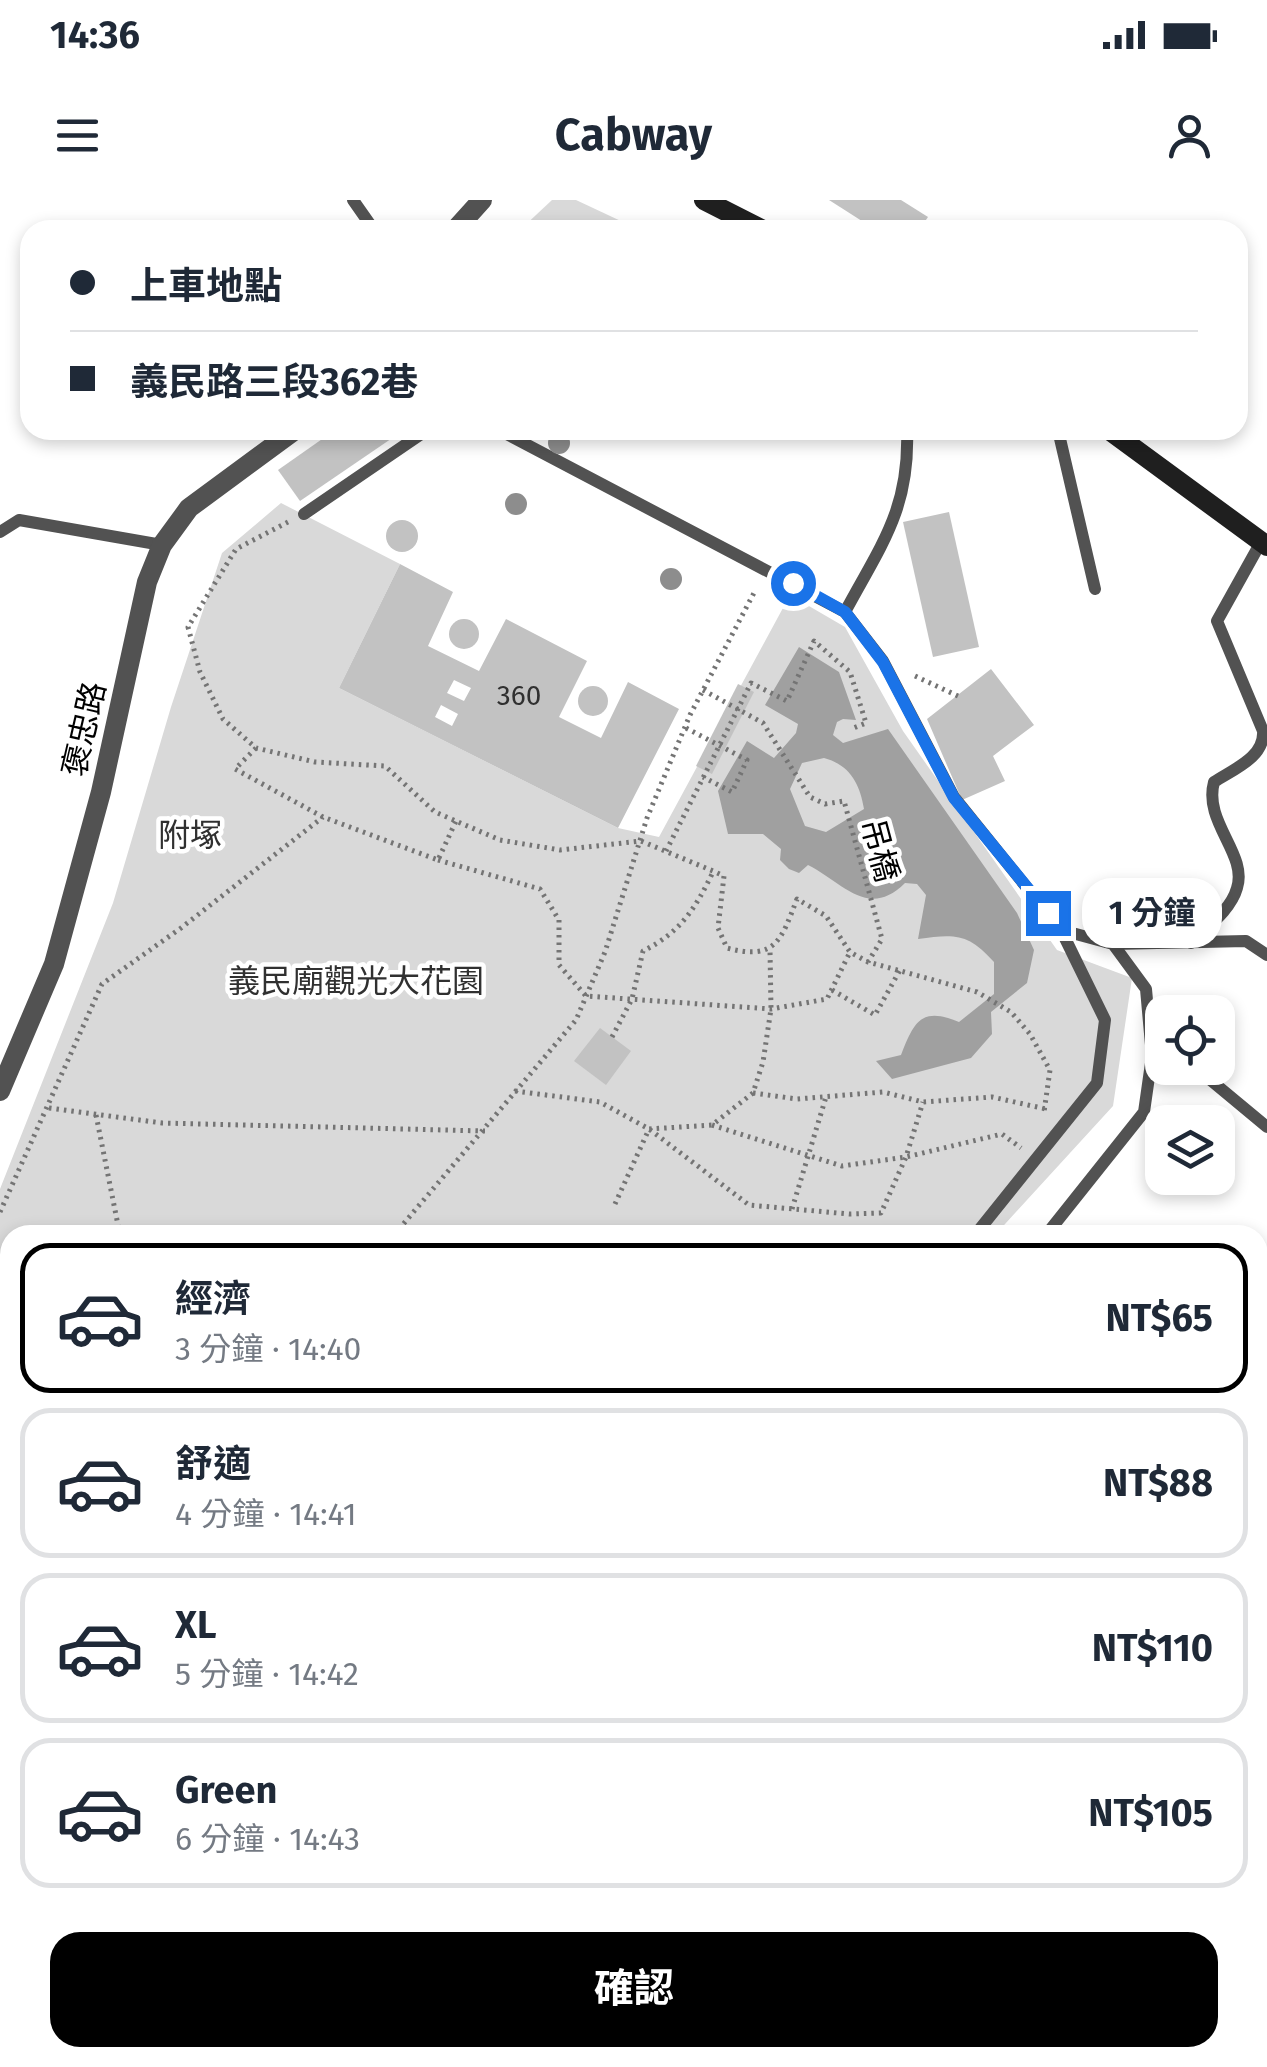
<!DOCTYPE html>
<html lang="zh-TW">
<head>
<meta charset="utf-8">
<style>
  body { margin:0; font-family:"Fira Sans","Noto Sans TC",sans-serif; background:#f2f2f3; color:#1f2937; height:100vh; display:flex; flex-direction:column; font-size:38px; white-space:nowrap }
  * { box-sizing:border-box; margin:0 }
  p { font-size:32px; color:#747a83 }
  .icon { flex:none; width:55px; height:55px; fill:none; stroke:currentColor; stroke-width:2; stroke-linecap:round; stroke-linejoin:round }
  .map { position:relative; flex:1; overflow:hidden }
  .sheet { position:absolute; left:0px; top:1025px; width:1268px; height:842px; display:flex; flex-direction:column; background:#fff; border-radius:30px 30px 0 0; box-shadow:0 5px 15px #0003 }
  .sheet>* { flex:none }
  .top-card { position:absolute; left:20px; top:20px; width:1228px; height:220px; border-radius:30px; box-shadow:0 5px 15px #0003; display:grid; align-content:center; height:220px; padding:0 50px; background:#fff }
  .tools { position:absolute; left:1145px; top:795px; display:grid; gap:20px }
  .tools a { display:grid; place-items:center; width:90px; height:90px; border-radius:20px; background:#fff; box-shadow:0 5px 15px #0003; font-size:50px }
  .end { position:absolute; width:45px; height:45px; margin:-22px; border:12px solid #1a73e8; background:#fff; box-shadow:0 0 0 5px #fff }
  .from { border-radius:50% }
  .bubble { position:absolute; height:70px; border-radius:30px; background:#fff; box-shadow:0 5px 15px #0003; font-size:32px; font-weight:700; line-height:70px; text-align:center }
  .top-card b { display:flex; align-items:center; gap:35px; height:95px; font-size:38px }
  .top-card b+b { border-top:2px solid #e0e1e3 }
  .top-card i { width:25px; height:25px; background:#1f2937 }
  ul { padding:18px 0 0; list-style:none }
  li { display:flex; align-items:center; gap:30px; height:150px; margin:0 20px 15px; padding:0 30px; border:5px solid #e0e1e3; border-radius:30px }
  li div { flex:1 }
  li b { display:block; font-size:38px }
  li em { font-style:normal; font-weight:700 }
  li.selected { border-color:#000 }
  li>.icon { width:90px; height:90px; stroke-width:1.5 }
  .button { display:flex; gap:20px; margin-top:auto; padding:20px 50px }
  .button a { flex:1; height:115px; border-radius:30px; background:#000; color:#fff; font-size:40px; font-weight:700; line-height:115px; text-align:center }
  .status { display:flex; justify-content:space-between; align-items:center; height:70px; padding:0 50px; background:#fff; direction:ltr }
  .status svg { height:28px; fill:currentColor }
  header { display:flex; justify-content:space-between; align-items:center; height:130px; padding:0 50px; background:#fff; font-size:45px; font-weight:700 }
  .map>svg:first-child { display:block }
  .green { fill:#d9d9d9 }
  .water { fill:#a0a0a0; fill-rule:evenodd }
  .building { fill:#c2c2c2; fill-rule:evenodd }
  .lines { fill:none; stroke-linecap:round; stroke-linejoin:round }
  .path { stroke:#747474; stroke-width:5; stroke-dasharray:2.5 5; stroke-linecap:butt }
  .service { stroke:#525252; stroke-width:12 }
  .minor { stroke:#525252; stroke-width:20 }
  .secondary { stroke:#1f1f1f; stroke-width:20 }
  .tree { fill:#8d8d8d }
  .route { stroke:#1a73e8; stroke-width:12 }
  .labels { text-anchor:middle; stroke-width:9; stroke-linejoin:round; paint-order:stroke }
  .number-label { font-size:28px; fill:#303030 }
  .street-label { font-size:32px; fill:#000; stroke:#fff }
  .park-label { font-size:32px; fill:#303030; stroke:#fff }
</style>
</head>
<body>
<div class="status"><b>14:36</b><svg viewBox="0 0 49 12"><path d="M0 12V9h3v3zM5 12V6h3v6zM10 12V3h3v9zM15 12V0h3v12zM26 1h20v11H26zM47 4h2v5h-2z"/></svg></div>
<header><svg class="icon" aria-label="menu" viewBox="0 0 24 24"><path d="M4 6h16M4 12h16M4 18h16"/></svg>Cabway<svg class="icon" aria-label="person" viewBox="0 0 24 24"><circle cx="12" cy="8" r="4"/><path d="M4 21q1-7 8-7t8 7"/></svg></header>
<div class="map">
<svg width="1267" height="1867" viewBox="0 0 1267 1867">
  <rect width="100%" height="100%" fill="#fff"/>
  <g class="green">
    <polygon points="552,0 576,0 640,30 520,30"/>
    <polygon points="281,303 400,364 339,488 618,628 659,637 790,395 845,427 903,531 1057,750 1132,778 1113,906 995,1035 10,1035 10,1350 0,1352 0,989 113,703 171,507 222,353"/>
    <polygon points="1258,1075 1267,1077 1267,1867 637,1867 642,1858 1258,1858"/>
    <polygon points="147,1858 576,1858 587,1867 144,1867"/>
  </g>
  <path class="water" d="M799,447L839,472L856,520L843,519L837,522L833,535L843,543L888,529L1017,713L1034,750L1027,783L991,812L992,834L971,858L892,879L876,861L901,855C914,822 921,806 959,822L994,794V762C968,733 955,734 918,739L926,695L917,684L905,683C868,720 842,682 808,665L799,673L789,669L780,660L781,649L763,634H728L718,591L747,541L774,558L796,533L798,524L765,505ZM824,558C850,565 860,584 864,609L826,632L805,626L790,589L802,563Z"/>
  <g class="building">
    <polygon points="829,0 901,0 928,17 919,30 876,30"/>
    <polygon points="335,230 404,230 300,301 278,270"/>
    <polygon points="949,312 979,447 933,457 903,322"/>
    <circle cx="402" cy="336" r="16"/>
    <path d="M400,364L453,392L428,446L479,471L506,419L587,461L559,517L601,538L628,482L679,509L618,628L339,488ZM454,480L471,488L464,501L447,493ZM441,505L458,514L452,526L435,517Z"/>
    <circle cx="464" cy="434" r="15"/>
    <polygon points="991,469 1034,525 993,556 1005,581 962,600 927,519"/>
    <polygon points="738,484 754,492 712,574 696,566"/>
    <circle cx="593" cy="501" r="15"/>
    <polygon points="600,828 631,851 606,885 574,861"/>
    <polygon points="1267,1097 1267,1174 1258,1162 1258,1104"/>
    <polygon points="0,1513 10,1515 10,1557 0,1554"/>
    <polygon points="0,1608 10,1610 10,1659 0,1657"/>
    <polygon points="0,1796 10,1799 10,1845 0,1843"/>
    <polygon points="59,1858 121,1858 119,1867 91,1867"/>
  </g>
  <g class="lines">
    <g class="path">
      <path d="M288,322L236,349L188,427L200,472L223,519L256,548L315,562L385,566L435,612L500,640L560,650L641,641L713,671L724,676L718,728L727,748C776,761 781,740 797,699L826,716L850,752L868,762L977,792L1011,812L1030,834L1050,870L1044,912"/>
      <polyline points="915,476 958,496"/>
      <polyline points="703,490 763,523 810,597 825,604 844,601 882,739 868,762"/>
      <polyline points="686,528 747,560 732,592 703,577"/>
      <polyline points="256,548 235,569 323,617 438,660 456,621"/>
      <polyline points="666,651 751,483 787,501 814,441 850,472 866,523 851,529"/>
      <polyline points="438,660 540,689 559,720 559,765 586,796 771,809 827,799 850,752"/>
      <polyline points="832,790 875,815 900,770"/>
      <path d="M612,837L632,799L643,751C681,732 695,709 713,672"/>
      <polyline points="515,891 600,902 649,929 749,1005 849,1014 881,1013 906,957 923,902"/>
      <polyline points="753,893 797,899 883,892 923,902 992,897 1046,909"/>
      <polyline points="49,908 162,923 485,931"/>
      <polyline points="96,915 120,1035"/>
      <polyline points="712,925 842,966 906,957 1002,934 1021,948"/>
      <polyline points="615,1004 649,929 712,925 753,893 763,862 771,809 770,750"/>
      <polyline points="792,1009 826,897"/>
      <polyline points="0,1012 102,784 181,728 323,617"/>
      <polyline points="394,1035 576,820 605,752 647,618 690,515 756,389"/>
      <polyline points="1151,1035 1156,1031 1158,1035"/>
      <polyline points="0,1153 10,1164"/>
      <polyline points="0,1337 10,1336"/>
    </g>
    <g class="service">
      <polyline points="353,0 374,30"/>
      <polyline points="499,230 845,412 883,461 954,597 1061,730 1113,744 1146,789 1152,856 1144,912 1046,1035"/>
      <polyline points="1058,230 1095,389"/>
      <polyline points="304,314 427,230"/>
      <polyline points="0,332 19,320 162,345"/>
      <path d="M845,412C881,345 910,309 907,230"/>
      <path d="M1191,743C1207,727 1231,710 1237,688C1248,654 1203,622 1214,582C1234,569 1265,557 1263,531L1217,421L1261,342"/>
      <polyline points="1113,744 1246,741 1267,755"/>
      <polyline points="1196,868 1267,927"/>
      <polyline points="975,1035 1097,883 1105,820 1061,730"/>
      <polyline points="0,1567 10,1569"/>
      <polyline points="0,1678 10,1681"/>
      <polyline points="0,1756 10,1758"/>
      <polyline points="541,1867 559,1858"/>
    </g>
    <g class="minor">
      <polyline points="455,30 482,0"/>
      <polyline points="0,891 54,764 101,592 147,382 162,345 189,308 295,230"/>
    </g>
    <g class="secondary">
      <polyline points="704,0 763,30"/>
      <polyline points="1109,230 1267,346"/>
    </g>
  </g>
  <g class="tree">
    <circle cx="559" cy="243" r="11"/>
    <circle cx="516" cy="304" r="11"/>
    <circle cx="671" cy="379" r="11"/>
  </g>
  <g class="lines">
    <polyline class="route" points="793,383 845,412 883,462 954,598 1048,713"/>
  </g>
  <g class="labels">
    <g class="number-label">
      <text x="519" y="505">360</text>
    </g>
    <g class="street-label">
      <text transform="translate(84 529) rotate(-77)" y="11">褒忠路</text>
      <text transform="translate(880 650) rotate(75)" y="11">吊橋</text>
    </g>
    <g class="park-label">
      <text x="190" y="646">附塚</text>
      <text x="356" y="792">義民廟觀光大花園</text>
    </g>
  </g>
</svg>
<div class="tools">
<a><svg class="icon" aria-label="locate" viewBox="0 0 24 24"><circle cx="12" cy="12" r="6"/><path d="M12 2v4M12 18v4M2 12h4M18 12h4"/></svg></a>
<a><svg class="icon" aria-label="layers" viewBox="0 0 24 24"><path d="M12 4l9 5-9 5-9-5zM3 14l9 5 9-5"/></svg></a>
</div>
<i class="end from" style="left:793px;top:383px"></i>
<i class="end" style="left:1048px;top:713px"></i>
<div class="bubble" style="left:1082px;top:678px;width:140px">1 分鐘</div>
<div class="top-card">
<b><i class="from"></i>上車地點</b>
<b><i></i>義民路三段362巷</b>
</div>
<section class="sheet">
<ul>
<li class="selected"><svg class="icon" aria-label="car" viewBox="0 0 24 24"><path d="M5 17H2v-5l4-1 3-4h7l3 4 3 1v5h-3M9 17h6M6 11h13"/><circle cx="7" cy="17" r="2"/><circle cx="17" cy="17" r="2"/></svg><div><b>經濟</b><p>3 分鐘 · 14:40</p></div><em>NT$65</em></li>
<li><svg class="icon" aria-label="car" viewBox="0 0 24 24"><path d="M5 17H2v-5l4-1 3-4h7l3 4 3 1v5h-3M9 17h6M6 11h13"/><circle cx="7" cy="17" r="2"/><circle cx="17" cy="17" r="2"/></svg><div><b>舒適</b><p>4 分鐘 · 14:41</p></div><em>NT$88</em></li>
<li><svg class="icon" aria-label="car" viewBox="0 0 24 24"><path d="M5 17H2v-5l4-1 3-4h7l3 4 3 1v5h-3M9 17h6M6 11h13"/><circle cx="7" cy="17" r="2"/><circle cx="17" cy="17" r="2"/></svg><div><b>XL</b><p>5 分鐘 · 14:42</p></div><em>NT$110</em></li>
<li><svg class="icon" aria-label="car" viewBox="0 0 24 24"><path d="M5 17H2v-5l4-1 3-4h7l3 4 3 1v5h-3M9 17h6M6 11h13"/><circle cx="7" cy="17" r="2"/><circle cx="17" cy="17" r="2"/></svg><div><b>Green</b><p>6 分鐘 · 14:43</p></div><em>NT$105</em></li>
</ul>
<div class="button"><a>確認</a></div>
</section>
</div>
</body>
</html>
